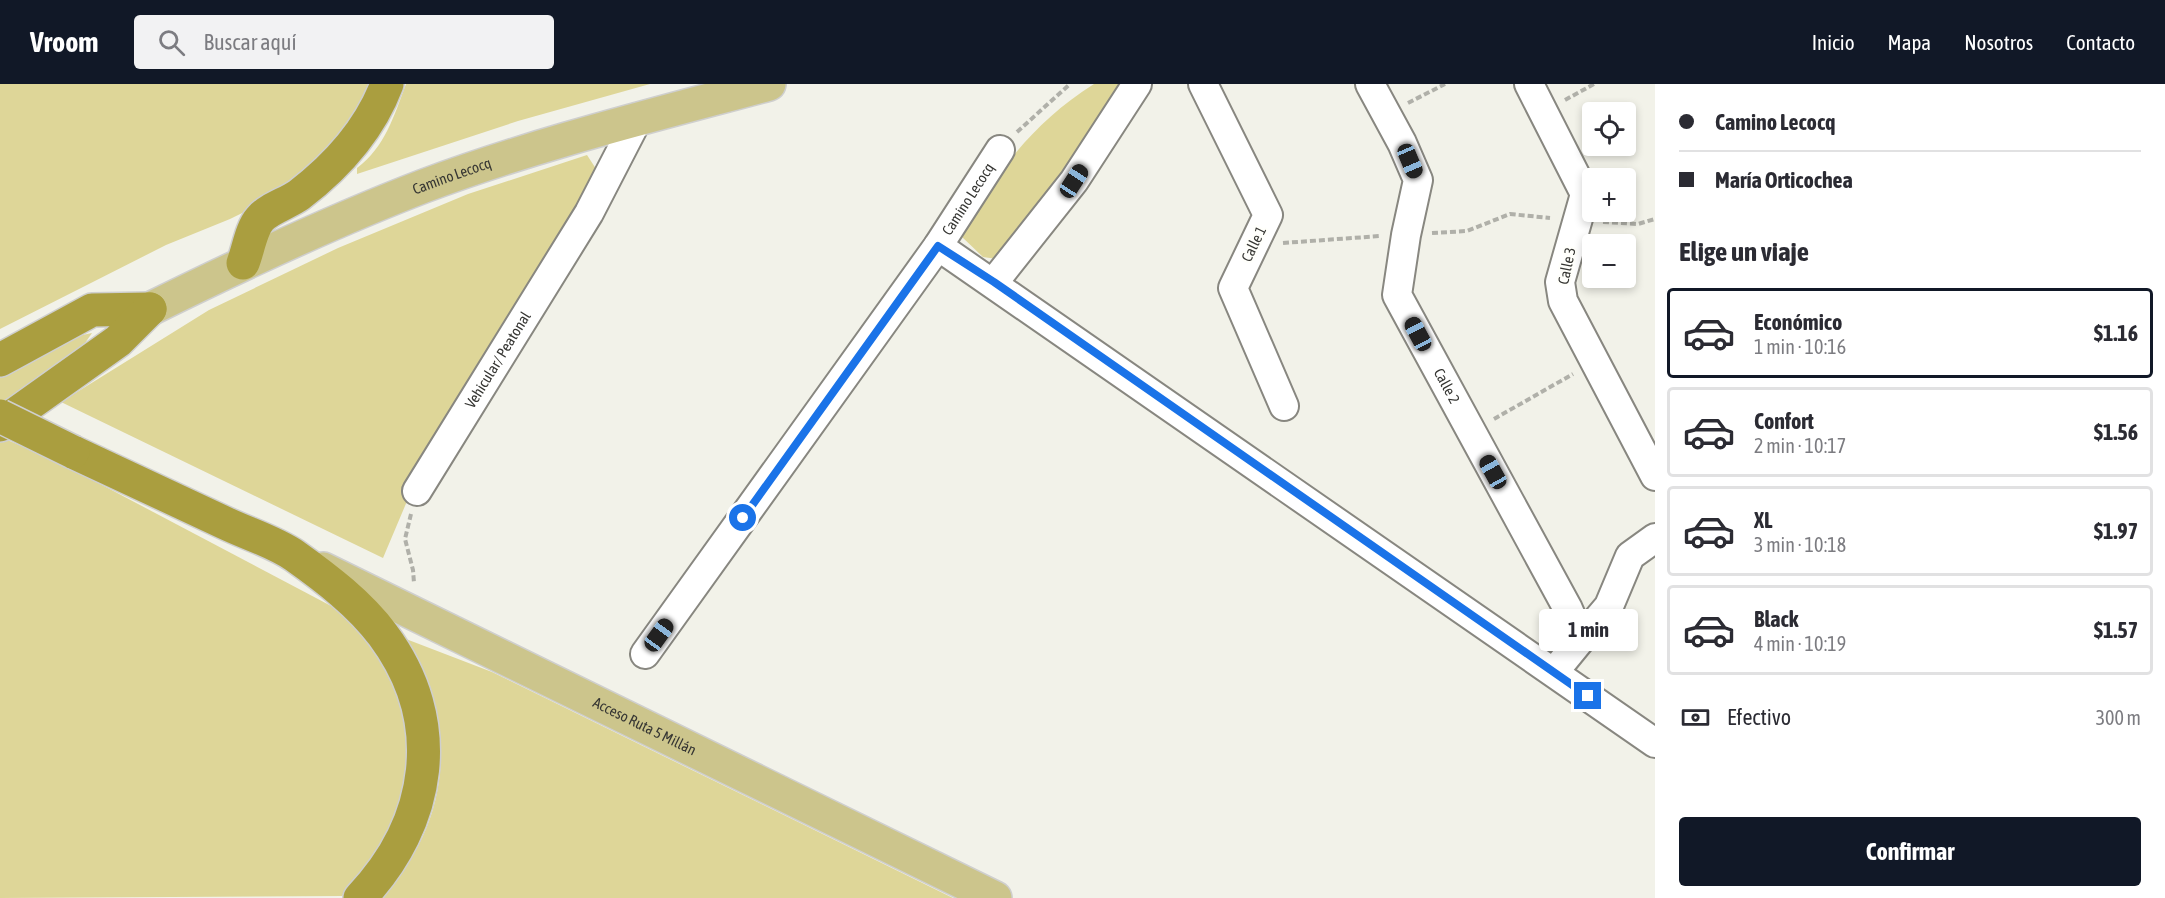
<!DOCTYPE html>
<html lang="es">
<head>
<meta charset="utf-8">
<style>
  body { margin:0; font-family:"Asap Condensed",sans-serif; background:#f2f2f3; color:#2b2b33; height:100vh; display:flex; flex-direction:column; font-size:22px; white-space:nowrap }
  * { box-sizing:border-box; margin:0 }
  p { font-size:20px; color:#7c7c81 }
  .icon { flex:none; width:33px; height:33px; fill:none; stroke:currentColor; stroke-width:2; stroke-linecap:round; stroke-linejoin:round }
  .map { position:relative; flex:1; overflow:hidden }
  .drawer { display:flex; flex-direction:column; background:#fff; width:510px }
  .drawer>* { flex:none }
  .banner { display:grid; align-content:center; height:132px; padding:0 24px; background:#fff }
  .tools { position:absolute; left:1582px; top:18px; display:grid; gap:12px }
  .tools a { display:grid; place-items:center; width:54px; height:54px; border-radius:6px; background:#fff; box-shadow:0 3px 9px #0003; font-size:30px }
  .end { position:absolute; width:27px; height:27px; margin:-14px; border:8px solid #1a73e8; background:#fff; box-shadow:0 0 0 3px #fff }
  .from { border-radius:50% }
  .bubble { position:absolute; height:42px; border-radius:6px; background:#fff; box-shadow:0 3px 9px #0003; font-size:20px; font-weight:700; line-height:42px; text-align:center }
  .car { position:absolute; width:18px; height:36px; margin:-18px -9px; border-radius:8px; box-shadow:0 0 4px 2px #0007; background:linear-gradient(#222 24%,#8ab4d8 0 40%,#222 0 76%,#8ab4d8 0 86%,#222 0) }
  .banner b { display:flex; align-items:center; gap:21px; height:57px; font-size:22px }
  .banner b+b { border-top:2px solid #e1e1e2 }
  .banner i { width:15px; height:15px; background:#2b2b33 }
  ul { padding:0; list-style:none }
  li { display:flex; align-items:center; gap:18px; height:90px; margin:0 12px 9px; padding:0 12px; border:3px solid #e1e1e2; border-radius:6px }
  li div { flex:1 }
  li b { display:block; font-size:22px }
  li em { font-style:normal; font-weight:700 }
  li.selected { border-color:#111827 }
  li>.icon { width:54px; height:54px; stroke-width:1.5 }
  h2 { padding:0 24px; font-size:27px; line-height:72px }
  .pay { display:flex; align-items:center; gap:15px; height:66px; padding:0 24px; font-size:22px }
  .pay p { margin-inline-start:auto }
  .action { display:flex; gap:12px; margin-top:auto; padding:12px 24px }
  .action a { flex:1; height:69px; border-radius:6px; background:#111827; color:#fff; font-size:24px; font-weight:700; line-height:69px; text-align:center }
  header { display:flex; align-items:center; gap:36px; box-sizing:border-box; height:84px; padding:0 30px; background:#111827; color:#fff }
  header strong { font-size:28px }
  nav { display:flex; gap:33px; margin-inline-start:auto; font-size:21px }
  .search { width:420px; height:54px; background:#f2f2f3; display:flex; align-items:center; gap:15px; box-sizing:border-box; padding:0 21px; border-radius:6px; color:#7c7c81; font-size:22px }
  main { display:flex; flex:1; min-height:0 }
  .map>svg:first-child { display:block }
  .green { fill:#ded698 }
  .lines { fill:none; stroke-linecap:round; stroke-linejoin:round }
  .minor-casing { stroke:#888780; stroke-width:32 }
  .major-casing { stroke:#cfcfce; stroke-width:36 }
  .highway-casing { stroke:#cfcfce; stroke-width:36 }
  .path { stroke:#b0b0a9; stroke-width:4; stroke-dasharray:6 3; stroke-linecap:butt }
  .minor { stroke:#fff; stroke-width:28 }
  .major { stroke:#ccc58c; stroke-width:33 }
  .highway { stroke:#aa9e3f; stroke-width:33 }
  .highway-bridge-casing { stroke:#cfcfce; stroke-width:36; stroke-linecap:butt }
  .highway-bridge { stroke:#aa9e3f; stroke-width:33 }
  .route { stroke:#1a73e8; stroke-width:8 }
  .labels { text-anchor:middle; stroke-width:4.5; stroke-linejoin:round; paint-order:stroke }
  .street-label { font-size:15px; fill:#363633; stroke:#fffffb }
</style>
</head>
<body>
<header>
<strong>Vroom</strong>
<div class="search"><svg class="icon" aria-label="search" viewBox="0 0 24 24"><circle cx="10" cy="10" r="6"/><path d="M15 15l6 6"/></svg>Buscar aquí</div>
<nav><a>Inicio</a><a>Mapa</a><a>Nosotros</a><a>Contacto</a></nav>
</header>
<main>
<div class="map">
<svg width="1655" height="814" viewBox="0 0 1655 814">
  <rect width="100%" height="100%" fill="#f2f2e9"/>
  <g class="green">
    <polygon points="0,0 373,0 356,34 289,106 230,135 166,161 0,245"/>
    <path d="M406,0H650L518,37L357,90V84C385,63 394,32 406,0Z"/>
    <path d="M1094,0H1125L1045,119L997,175L983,173L961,152C963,137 974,124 983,112C1016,65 1045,31 1094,0Z"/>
    <polygon points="587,71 602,94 413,403 383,474 61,318 209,226 338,164 468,110"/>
    <polygon points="92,249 76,272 0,319 0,289 58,256"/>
    <polygon points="0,353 51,374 352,533 397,596 412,659 403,723 359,794 342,812 0,814"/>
    <path d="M406,555L492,588L953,814H376C432,767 453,688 434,618C428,597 416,576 406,555Z"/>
  </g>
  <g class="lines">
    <g class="minor-casing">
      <g id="minor">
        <polyline points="1203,0 1268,131 1233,204 1284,322"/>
        <path id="s1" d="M1370,0L1402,59L1418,96L1406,151L1397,211L1568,525L1581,555L1554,588"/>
        <polyline points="1529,0 1585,110 1560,198 1563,217 1655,392"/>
        <polyline points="938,162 1655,659"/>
        <polyline points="994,198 1074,97 1137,0"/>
        <path id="s2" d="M417,407L589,129L637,36"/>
        <polyline points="1581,555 1609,522 1630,472 1655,454"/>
        <path id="s3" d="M645,570L938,162L1000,66"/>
      </g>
    </g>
    <g class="major-casing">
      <g id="major">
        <path id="s4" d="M150,225C241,180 330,138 424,102C536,60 654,31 769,0"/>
        <path id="s5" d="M323,485L995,814"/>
      </g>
    </g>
    <g class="highway-casing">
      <g id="highway">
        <path d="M243,179C248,167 251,145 260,135C268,125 288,119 299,111C337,82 370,45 387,0"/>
        <polyline points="0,276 92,226 150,225"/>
        <polyline points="0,341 118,257 150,225"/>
        <path d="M73,368C124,392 175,416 225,439C248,450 275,458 295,472C326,494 360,520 383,551C447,637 432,738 360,814"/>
      </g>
    </g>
    <g class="path">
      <polyline points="1565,16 1594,0"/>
      <polyline points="1408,19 1445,0"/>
      <polyline points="1017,48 1070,0"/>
      <polyline points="1603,138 1638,140 1655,135"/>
      <polyline points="1432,149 1467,147 1510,130 1550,134"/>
      <polyline points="1283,159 1380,152"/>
      <polyline points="1494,335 1573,290"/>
      <polyline points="411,430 405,455 413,486 414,499"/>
    </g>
    <use href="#minor" class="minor"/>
    <use href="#major" class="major"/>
    <use href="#highway" class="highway"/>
    <g class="highway-bridge-casing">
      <polyline id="highway-bridge" points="0,332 73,368"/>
    </g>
    <use href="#highway-bridge" class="highway-bridge"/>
  </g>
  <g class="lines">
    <polyline class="route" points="743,434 938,162 994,198 1588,612"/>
  </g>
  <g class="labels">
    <g class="street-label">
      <text dy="5" stroke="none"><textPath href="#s4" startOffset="330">Camino Lecocq</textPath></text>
      <text dy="5" stroke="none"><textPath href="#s3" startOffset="558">Camino Lecocq</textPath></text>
      <text transform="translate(1254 160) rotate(-64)" y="5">Calle 1</text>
      <text transform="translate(1567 182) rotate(-78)" y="5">Calle 3</text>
      <text dy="5" stroke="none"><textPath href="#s2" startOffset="154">Vehicular/ Peatonal</textPath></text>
      <text dy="5" stroke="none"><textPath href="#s1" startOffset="328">Calle 2</textPath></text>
      <text dy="5" stroke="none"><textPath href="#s5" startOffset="358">Acceso Ruta 5 Millán</textPath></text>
    </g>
  </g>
</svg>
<div class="tools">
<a><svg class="icon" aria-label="locate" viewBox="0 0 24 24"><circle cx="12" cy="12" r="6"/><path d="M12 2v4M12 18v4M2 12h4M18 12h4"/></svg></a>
<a>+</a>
<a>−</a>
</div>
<i class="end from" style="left:743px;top:434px"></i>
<i class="end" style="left:1588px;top:612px"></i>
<div class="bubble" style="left:1539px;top:525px;width:99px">1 min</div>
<i class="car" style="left:1410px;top:77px;rotate:157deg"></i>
<i class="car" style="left:1074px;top:97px;rotate:33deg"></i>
<i class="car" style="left:1418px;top:250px;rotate:332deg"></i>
<i class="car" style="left:1493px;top:388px;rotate:331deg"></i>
<i class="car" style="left:659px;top:551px;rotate:36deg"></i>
</div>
<section class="drawer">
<div class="banner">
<b><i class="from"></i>Camino Lecocq</b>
<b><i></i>María Orticochea</b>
</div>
<h2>Elige un viaje</h2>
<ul>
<li class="selected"><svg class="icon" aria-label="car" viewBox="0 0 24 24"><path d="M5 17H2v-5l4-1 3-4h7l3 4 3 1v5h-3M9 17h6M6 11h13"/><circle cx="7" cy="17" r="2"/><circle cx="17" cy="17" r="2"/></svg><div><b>Económico</b><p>1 min · 10:16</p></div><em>$1.16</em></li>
<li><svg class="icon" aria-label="car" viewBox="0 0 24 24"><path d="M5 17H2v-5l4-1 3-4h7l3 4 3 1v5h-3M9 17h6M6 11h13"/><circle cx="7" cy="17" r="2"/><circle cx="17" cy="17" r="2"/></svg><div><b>Confort</b><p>2 min · 10:17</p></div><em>$1.56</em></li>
<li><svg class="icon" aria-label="car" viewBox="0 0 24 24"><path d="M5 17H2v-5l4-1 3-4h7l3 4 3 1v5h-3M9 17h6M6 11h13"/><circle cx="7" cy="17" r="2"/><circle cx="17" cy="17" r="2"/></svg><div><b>XL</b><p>3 min · 10:18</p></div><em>$1.97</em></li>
<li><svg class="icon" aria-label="car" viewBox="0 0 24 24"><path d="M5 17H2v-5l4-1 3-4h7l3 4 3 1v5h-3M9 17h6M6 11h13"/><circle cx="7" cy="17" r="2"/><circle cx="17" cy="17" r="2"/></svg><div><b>Black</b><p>4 min · 10:19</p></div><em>$1.57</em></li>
</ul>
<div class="pay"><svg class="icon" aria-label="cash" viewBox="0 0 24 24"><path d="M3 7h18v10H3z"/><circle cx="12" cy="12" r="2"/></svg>Efectivo<p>300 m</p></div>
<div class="action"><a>Confirmar</a></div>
</section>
</main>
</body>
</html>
